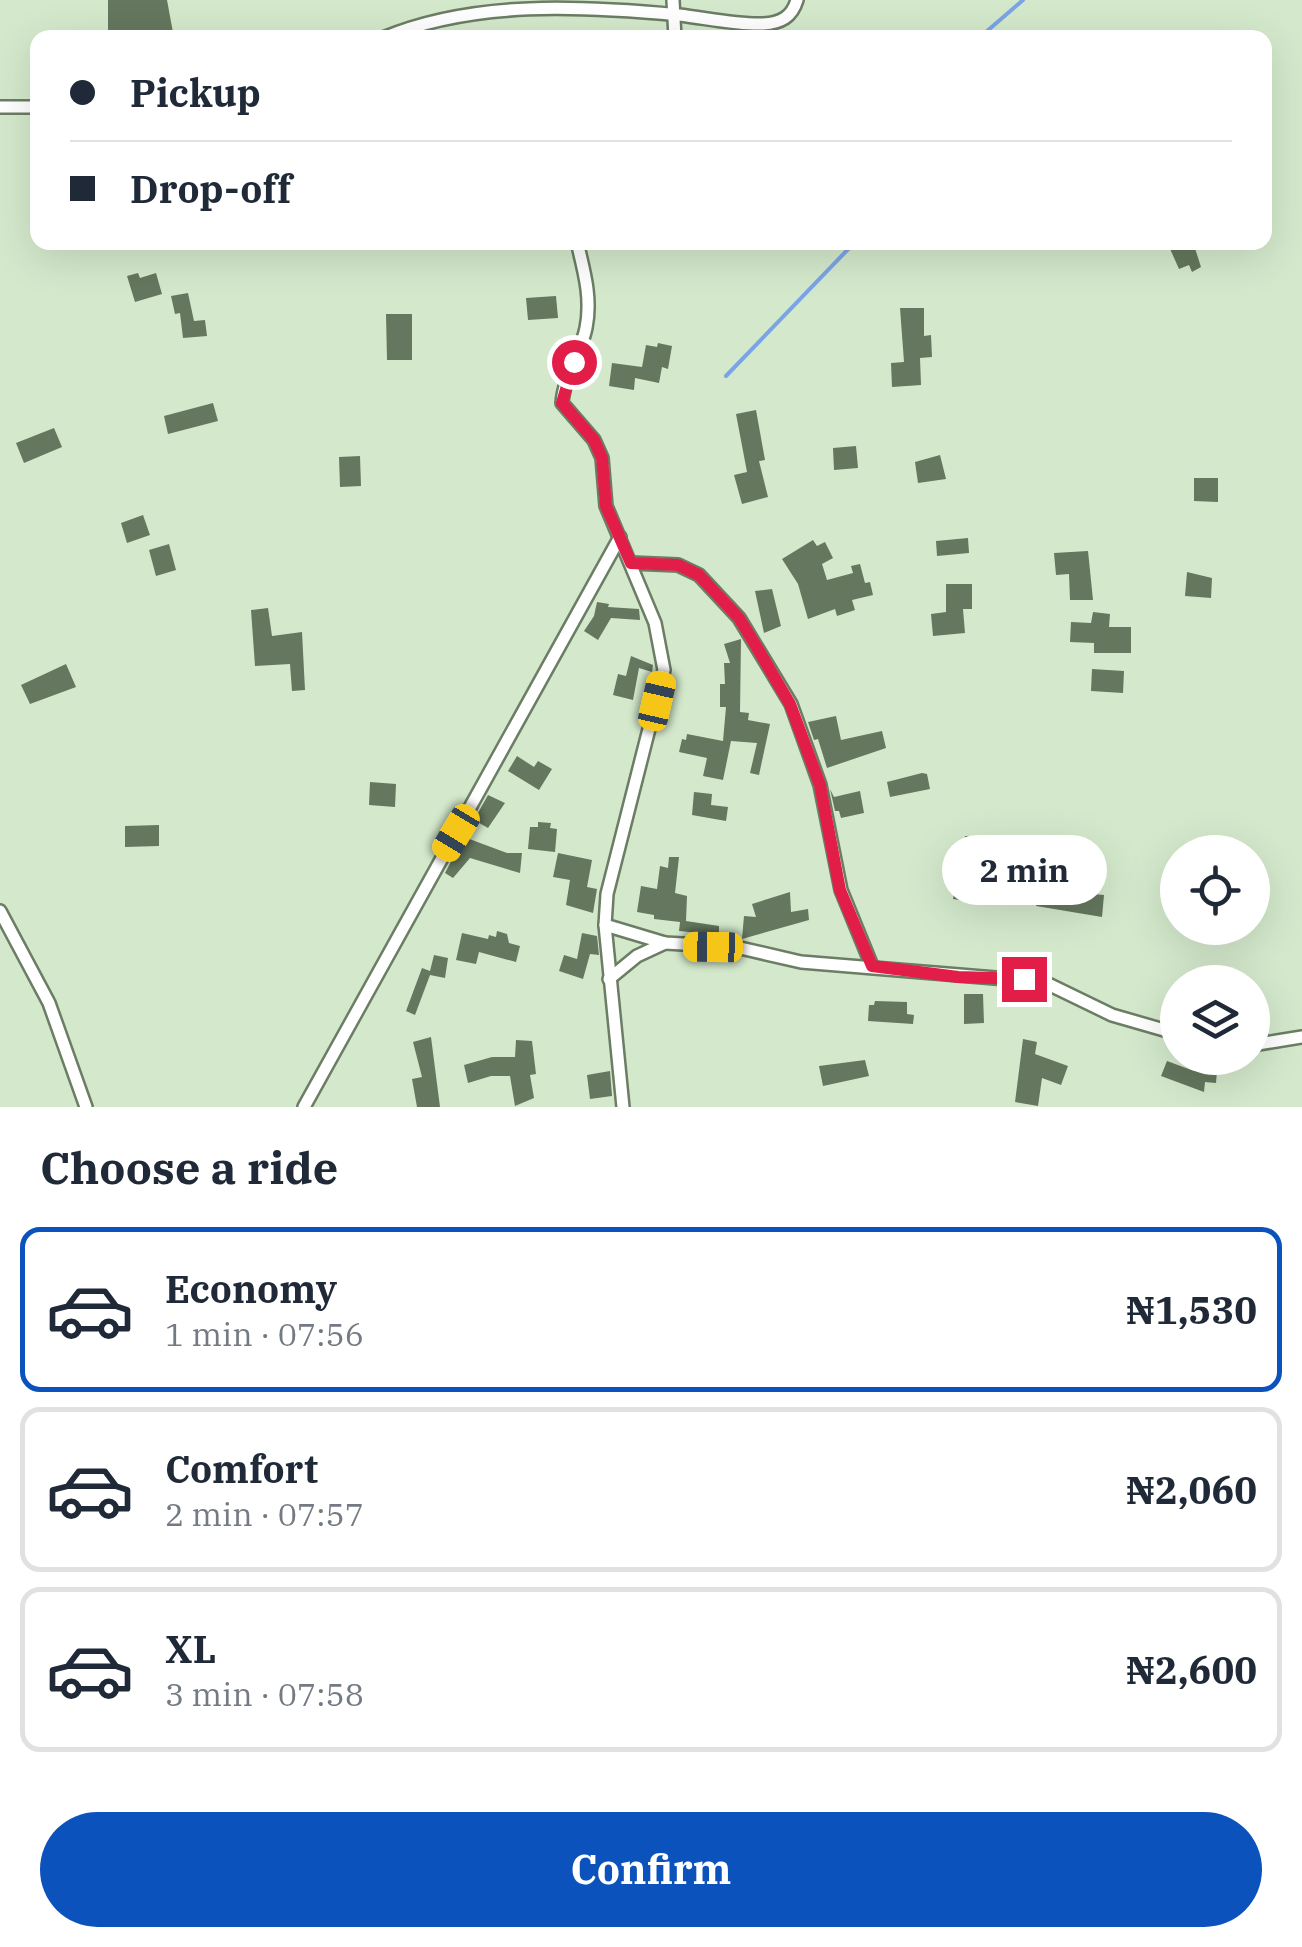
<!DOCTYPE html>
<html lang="en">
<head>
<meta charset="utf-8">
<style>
  body { margin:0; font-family:"IBM Plex Serif",serif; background:#f2f2f3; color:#1f2937; height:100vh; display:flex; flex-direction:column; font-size:38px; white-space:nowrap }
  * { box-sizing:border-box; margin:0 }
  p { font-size:32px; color:#747a83 }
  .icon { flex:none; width:55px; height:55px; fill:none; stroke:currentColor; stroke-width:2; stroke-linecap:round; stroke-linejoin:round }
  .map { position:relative; height:1107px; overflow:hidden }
  .details { display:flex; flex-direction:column; background:#fff; flex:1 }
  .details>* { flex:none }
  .hud { position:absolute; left:30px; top:30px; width:1242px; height:220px; border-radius:20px; box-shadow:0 10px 40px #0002; display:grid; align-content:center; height:220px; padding:0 40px; background:#fff }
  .fabs { position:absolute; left:1160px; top:835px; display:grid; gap:20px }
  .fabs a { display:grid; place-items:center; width:110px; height:110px; border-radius:50%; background:#fff; box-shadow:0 10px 40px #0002; font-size:50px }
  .end { position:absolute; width:45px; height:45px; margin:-22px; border:12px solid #e11d48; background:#fff; box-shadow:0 0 0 5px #fff }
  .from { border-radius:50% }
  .bubble { position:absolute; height:70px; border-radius:35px; background:#fff; box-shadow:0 10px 40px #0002; font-size:32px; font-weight:700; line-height:70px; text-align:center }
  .car { position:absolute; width:30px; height:60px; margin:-30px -15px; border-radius:12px; box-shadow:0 0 8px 2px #0007; background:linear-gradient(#f5c518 24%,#345 0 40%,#f5c518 0 76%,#345 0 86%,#f5c518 0) }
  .hud b { display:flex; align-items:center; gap:35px; height:95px; font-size:38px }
  .hud b+b { border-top:2px solid #e0e1e3 }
  .hud i { width:25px; height:25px; background:#1f2937 }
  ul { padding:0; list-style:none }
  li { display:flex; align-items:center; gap:30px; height:165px; margin:0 20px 15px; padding:0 20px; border:5px solid #e0e1e3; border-radius:20px }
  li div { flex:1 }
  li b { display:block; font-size:38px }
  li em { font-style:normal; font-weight:700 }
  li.active { border-color:#0b52bc }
  li>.icon { width:90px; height:90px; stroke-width:1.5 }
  h2 { padding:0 40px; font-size:45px; line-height:120px }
  .primary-button { display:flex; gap:20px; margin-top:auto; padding:20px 40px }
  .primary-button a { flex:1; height:115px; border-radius:60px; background:#0b52bc; color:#fff; font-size:40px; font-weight:700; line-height:115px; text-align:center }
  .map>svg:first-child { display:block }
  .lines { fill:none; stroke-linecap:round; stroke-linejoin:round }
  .stream { stroke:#7ba4e6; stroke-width:4 }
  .building { fill:#65775e }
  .minor-casing { stroke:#6b7d64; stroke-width:16 }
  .minor { stroke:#fff; stroke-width:11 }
  .route { stroke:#e11d48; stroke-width:12 }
</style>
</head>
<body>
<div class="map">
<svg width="1302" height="1107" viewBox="0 0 1302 1107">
  <rect width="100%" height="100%" fill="#d4e9cc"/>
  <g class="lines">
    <g class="stream">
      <polyline points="979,38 1023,0"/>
      <polyline points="726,376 855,242"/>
    </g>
  </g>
  <g class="building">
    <polygon points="108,0 167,0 174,38 108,38"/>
    <polygon points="1167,242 1193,242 1201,267 1192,272 1189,265 1179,269"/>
    <polygon points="138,273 140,278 156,273 162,294 135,302 127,276"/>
    <polygon points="188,293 194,321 205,320 207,336 183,338 180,313 175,314 171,296"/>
    <polygon points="556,296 558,318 528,320 526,298"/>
    <polygon points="900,308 924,308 924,336 931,335 932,357 920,358 921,385 892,387 891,363 904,362"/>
    <polygon points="386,314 412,314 412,360 387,360"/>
    <polygon points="658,343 672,346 668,369 662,367 659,383 635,378 634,390 609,386 612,363 642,367 646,345 657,347"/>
    <polygon points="213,403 218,421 168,434 164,416"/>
    <polygon points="756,410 765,460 759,461 768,497 742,504 734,475 747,472 736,414"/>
    <polygon points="54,428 62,447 24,463 16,443"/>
    <polygon points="856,446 858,468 834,470 833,448"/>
    <polygon points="940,455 946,479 918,483 915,462"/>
    <polygon points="360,456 361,486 340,487 339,457"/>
    <polygon points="1194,478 1218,478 1218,502 1194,501"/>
    <polygon points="143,515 150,535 127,543 121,523"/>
    <polygon points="968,538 969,553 937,556 936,541"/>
    <polygon points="813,540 817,546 825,542 833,558 822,564 827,580 853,573 851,566 860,564 865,583 870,582 873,595 852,600 855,610 837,616 835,609 808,619 798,584 782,559"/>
    <polygon points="169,544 176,570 156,576 149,550"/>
    <polygon points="1088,551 1093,600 1070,600 1069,574 1056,575 1054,553"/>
    <polygon points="1187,572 1212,578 1211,598 1185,596"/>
    <polygon points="946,584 972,584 972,609 963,609 965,633 933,636 931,614 946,612"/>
    <polygon points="772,589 781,626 764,633 755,591"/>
    <polygon points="597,602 609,604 608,607 639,609 640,620 611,618 598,640 584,631 594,616"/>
    <polygon points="268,608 272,636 302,632 305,690 292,691 290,664 255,666 251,610"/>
    <polygon points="1093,612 1110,614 1109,627 1131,627 1131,653 1094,653 1094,643 1070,642 1071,622 1091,623"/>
    <polygon points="741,639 740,712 749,713 748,720 770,724 759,775 750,773 757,743 731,741 723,780 703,776 707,758 679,752 682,739 686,740 687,734 723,741 726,707 720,707 720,684 725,684 724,663 730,663 724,644"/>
    <polygon points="631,656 653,665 652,672 639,668 633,700 613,695 618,674 626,676"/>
    <polygon points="66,664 76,687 30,704 21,685"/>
    <polygon points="1092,669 1124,671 1123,693 1091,691"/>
    <polygon points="836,716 841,740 882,731 886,748 827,768 818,739 814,740 808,722"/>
    <polygon points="517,756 534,767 538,761 552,769 539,790 508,771"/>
    <polygon points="922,773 927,774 930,789 890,797 887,782"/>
    <polygon points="370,782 396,784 395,807 369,805"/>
    <polygon points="830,789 834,797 860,791 864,813 841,818 839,811 835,811"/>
    <polygon points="694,792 712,794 711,805 728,807 726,821 692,815"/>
    <polygon points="488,795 505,803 488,828 474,820"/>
    <polygon points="538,822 551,823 550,828 557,829 555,852 528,849 530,827 538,827"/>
    <polygon points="159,825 159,846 125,847 125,826"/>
    <polygon points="965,836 978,837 977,856 980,857 973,902 953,899"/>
    <polygon points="464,837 507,853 522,853 520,873 470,858 453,878 445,873"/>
    <polygon points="558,853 592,860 587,887 597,889 593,913 566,905 570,880 553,877"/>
    <polygon points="669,857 679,857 675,893 687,896 686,921 719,926 719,935 679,931 680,922 654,919 654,915 637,912 641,886 657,889 660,866 668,868"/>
    <polygon points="1039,889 1104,895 1102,917 1036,906"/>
    <polygon points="790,892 791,912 808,909 809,920 742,939 744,916 756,917 752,904"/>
    <polygon points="497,931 507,934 509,943 520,946 516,962 479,952 476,964 456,960 462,933 488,939 489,935 496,937"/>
    <polygon points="582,933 597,936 599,955 590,954 583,979 559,971 564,955 577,959"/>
    <polygon points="434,955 448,958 445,978 430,975 415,1015 406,1011 422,968 430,971"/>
    <polygon points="964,994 983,994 984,1023 964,1024"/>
    <polygon points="875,1001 907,1002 907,1014 914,1015 913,1024 868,1021 869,1005 874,1005"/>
    <polygon points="431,1037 440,1107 417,1107 412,1079 422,1077 413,1042"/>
    <polygon points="1023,1039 1037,1042 1035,1054 1068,1066 1061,1085 1042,1078 1038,1106 1015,1102"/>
    <polygon points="516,1040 532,1041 536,1074 530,1075 534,1098 515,1106 510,1076 491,1076 468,1083 464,1065 492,1057 515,1057"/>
    <polygon points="1195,1058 1218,1058 1216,1083 1205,1082 1204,1092 1161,1076 1167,1061 1194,1071"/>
    <polygon points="865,1060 869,1076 823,1086 819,1066"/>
    <polygon points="610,1071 612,1096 590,1099 587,1075"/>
  </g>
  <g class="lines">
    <g class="minor-casing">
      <g id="minor">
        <polyline points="673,0 675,38"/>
        <path d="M383,38C474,0 582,6 679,15C706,18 736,25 763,24C781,23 792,17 797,0"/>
        <polyline points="0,107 38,107"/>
        <path d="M577,242C584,271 592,298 586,328C581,353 564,377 562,403L594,440L602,458L606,506L655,623L664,670L607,894L605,925L623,1107"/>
        <polyline points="631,563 678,565 699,575 739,618 791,704 820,785 841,890 872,966"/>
        <polyline points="0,911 49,1003 86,1107"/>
        <polyline points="605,925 665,943 736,947 801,962 1044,982 1112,1015 1178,1034"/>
        <polyline points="609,979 637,956 665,943"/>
        <polyline points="1252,1045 1302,1037"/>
        <polyline points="304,1107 620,537"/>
      </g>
    </g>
    <use href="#minor" class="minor"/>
  </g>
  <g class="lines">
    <polyline class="route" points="574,362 562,403 594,440 602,458 606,506 631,563 678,565 699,575 739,618 756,646 790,704 820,785 840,890 872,966 958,977 1024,979"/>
  </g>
</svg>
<div class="fabs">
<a><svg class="icon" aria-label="locate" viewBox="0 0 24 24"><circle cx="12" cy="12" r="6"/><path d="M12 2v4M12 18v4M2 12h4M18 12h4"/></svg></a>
<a><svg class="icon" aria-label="layers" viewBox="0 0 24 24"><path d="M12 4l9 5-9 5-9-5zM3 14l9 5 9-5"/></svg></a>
</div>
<i class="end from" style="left:574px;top:362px"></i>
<i class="end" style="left:1024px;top:979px"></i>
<div class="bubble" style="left:942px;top:835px;width:165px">2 min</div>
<i class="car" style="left:657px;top:701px;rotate:13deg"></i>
<i class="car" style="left:456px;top:833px;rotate:211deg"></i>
<i class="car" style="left:713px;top:947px;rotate:271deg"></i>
<div class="hud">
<b><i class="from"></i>Pickup</b>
<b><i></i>Drop-off</b>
</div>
</div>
<section class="details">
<h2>Choose a ride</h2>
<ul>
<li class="active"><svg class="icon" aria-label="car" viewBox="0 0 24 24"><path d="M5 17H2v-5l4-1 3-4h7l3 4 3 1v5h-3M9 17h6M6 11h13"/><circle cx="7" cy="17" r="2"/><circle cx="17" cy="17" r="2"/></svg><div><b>Economy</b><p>1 min · 07:56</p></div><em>₦1,530</em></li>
<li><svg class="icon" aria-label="car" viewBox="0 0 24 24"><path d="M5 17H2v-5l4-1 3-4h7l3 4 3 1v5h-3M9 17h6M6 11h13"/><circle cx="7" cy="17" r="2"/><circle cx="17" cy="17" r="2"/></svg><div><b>Comfort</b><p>2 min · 07:57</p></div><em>₦2,060</em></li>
<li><svg class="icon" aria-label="car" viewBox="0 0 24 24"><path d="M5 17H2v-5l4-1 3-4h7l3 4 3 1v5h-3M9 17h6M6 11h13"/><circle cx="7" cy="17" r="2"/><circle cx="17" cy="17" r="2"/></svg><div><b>XL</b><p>3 min · 07:58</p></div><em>₦2,600</em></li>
</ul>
<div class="primary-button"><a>Confirm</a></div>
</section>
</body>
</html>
